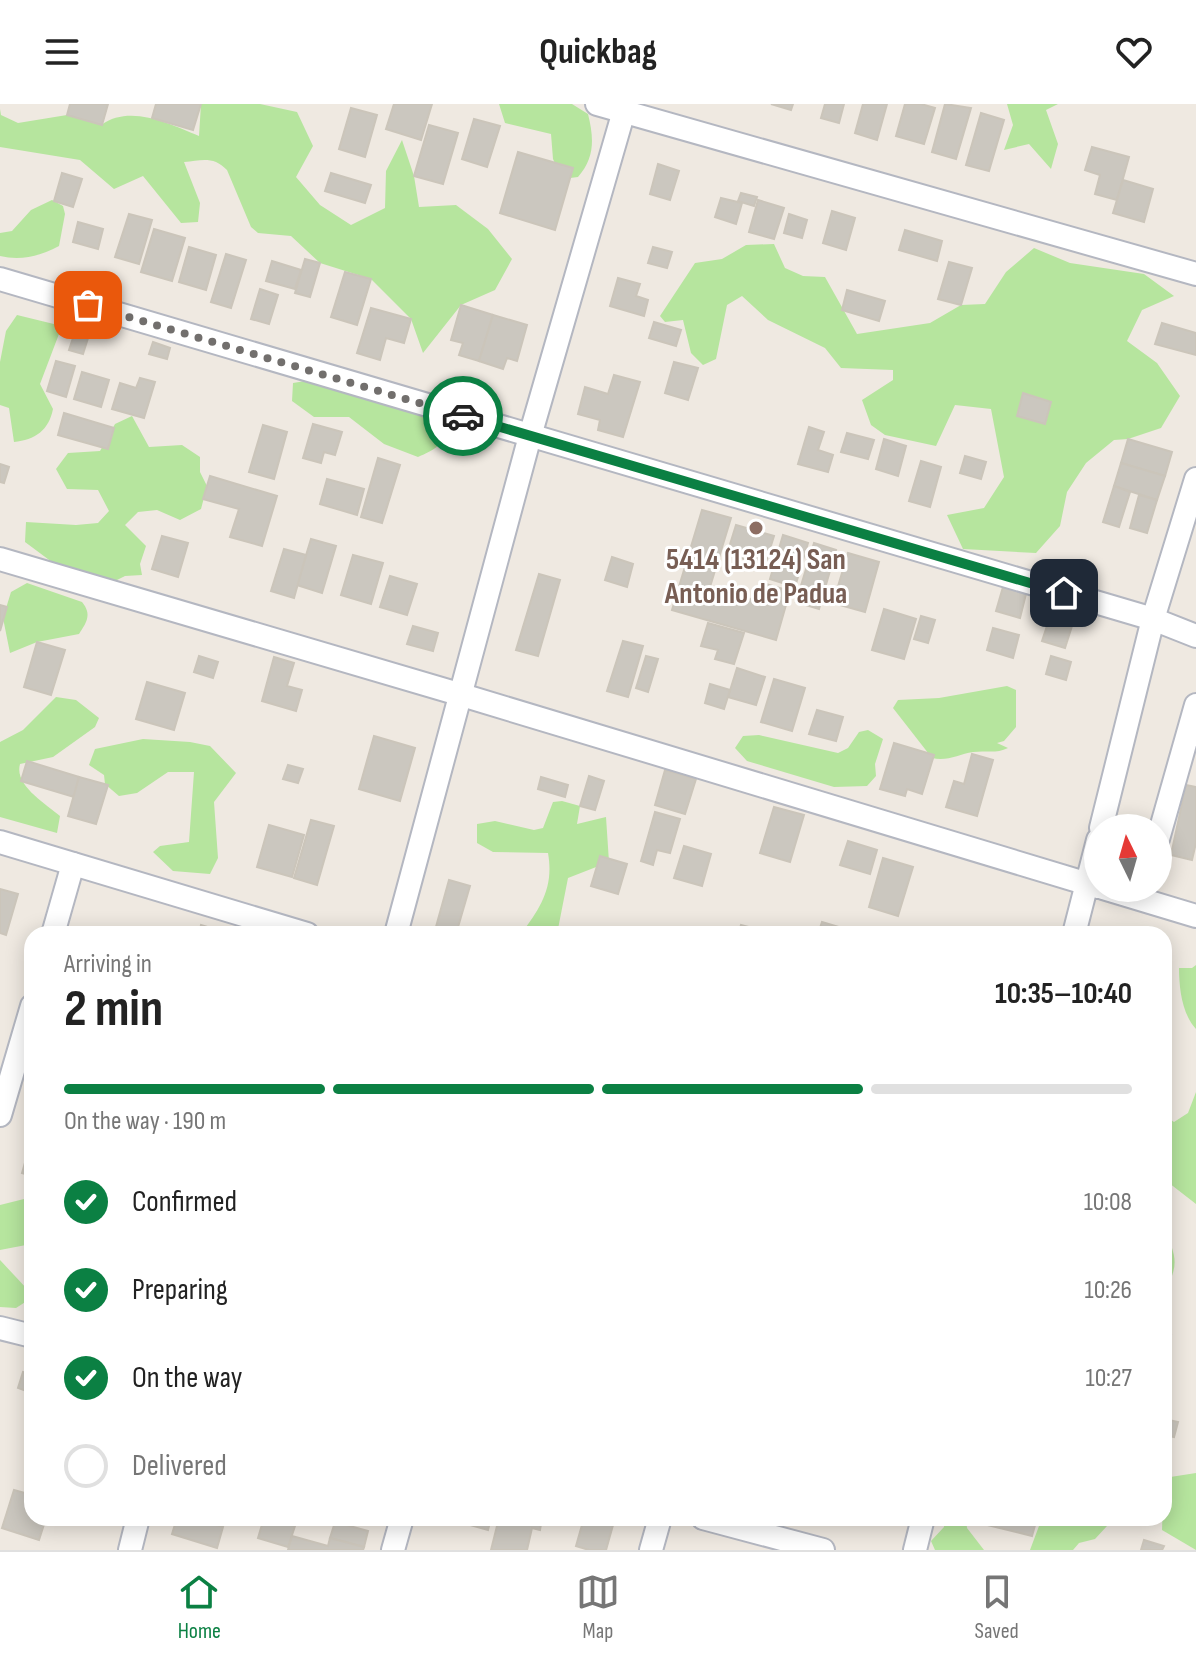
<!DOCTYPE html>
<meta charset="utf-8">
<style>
:root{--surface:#fff;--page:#f6f6f6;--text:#222;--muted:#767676;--line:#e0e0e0;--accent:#0b8043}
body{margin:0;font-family:"Sofia Sans Condensed",sans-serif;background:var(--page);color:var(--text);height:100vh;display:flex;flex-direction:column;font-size:30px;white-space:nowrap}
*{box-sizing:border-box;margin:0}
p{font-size:26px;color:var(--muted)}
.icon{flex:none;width:44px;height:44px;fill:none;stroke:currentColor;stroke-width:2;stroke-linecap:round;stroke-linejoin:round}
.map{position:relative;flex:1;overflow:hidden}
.drawer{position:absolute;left:24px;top:822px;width:1148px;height:600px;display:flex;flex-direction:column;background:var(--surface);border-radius:24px;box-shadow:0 4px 20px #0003}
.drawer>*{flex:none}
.needle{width:52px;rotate:355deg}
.controls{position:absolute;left:1084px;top:710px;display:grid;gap:16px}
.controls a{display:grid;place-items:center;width:88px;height:88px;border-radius:50%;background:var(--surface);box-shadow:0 4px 20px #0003;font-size:40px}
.pin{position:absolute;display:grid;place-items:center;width:68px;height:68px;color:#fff;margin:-34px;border-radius:16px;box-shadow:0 4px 12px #0006}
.courier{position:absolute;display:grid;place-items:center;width:80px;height:80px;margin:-40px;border:6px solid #0b8043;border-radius:50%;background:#fff;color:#222;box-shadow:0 2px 10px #0007}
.summary em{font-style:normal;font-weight:700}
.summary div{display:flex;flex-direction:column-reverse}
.summary{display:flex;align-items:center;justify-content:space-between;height:136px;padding:0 40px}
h1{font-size:52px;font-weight:700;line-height:60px}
.bar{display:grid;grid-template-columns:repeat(4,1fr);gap:12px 8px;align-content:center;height:96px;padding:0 40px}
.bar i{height:10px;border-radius:6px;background:var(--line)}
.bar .current{background:var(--accent)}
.bar p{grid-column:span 4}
ol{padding:0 40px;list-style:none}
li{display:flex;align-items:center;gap:24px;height:88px}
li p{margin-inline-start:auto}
li .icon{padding:8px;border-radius:50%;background:var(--accent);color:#fff;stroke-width:4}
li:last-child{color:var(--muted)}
li i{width:44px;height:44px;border:4px solid var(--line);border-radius:50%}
header{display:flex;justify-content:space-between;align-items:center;height:104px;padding:0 40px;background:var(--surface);font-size:36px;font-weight:700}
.tabs{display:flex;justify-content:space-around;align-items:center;height:112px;border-top:2px solid var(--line);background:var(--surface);font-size:22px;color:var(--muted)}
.tabs a{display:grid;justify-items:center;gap:4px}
.tabs .current{color:var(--accent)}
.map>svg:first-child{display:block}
</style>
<header><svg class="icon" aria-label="menu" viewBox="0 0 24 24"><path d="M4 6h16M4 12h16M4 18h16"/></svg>Quickbag<svg class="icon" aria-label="heart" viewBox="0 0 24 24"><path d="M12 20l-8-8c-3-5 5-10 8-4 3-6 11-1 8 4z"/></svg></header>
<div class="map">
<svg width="1196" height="1446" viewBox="0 0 1196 1446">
<rect width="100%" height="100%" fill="#efe9e1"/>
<g fill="#b6e59e">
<path d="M201 0H260L297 8 313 42 296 73 320 101 351 121 385 104 386 67 402 36 414 72 419 103 456 101 488 125 512 155 495 186 461 201 423 249 411 215 371 175 320 159 291 132 258 129 251 123 227 66C214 52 202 56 184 58L200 99 198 118 181 119 143 72 114 85 80 56 0 43V5L1 11 18 19 67 11 101 21C131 0 169 20 199 32Z"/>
<path d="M499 0H572L588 10C594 34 595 54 578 73L562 75 553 55 551 30 505 19Z"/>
<polygon points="1007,0 1058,0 1046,6 1058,40 1051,65 1029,40 1004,46 1013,21"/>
<path d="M52 96 63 102 65 110 59 142C40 152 21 157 0 152V129L12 127 31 106Z"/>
<polygon points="774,140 785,164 803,172 825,173 857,230 930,219 961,201 985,200 1006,168 1034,144 1070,159 1144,170 1174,192 1142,206 1127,237 1157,259 1180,292 1161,324 1128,335 1114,336 1086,359 1067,388 1060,422 1036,449 963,445 947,411 984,404 1004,373 991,305 955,301 936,342 885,331 871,321 862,296 893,276 893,266 841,264 825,244 768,216 742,192 727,201 716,255 703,261 691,249 683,216 665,218 660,212 695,159 722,155 746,141"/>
<path d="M17 211 62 222 40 280 53 305C49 326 35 336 14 338L9 304 0 301V258L6 227Z"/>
<path d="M311 276 437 316 446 325C445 341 432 347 418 353L384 340 349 313H314L292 297 293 279Z"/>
<polygon points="132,312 149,343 182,341 200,353 200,368 207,382 201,405 180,416 157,406 138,408 125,421 146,442 140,460 142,471 125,472 115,477 64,467 25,438 26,418 76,421 98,419 109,407 98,386 67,385 56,365 68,349 100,347 115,320"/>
<path d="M27 479 82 498C92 510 87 518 79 530L37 538 10 549 3 514 11 488Z"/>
<path d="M1007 582 1016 586V623L1004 637 997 639 1008 644C996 650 986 646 973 648 959 650 947 658 932 654L893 604 898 596 939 594Z"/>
<path d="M56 593 76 596 99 614 95 623 53 653 20 660C14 681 45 699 60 712L57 729 0 713V638L23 626Z"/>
<polygon points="868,626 883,635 875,660 876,672 867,682 834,683 747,657 735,644 743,632 759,631 838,649 848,644 859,628"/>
<polygon points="143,635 190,638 210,642 236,669 214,698 218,754 210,770 173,767 153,748 160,742 189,738 194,668 168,668 137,689 119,692 105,680 104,671 89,661 95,645"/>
<path d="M562 697 580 702 577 720 606 713 609 758 568 774 557 830H521C541 803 554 783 548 749L493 748 477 739V720L495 717 534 726 543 724 553 698Z"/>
<path d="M1196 861V925C1182 910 1179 884 1179 864H1192Z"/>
<polygon points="1196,988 1196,1100 1169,1079 1170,1061 1164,1058 1164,1011 1174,1018 1188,1009"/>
<polygon points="32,1093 32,1130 26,1141 0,1146 0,1101"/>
<path d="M1164 1125C1176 1150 1180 1163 1164 1187Z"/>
<polygon points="0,1156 28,1186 30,1195 16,1204 0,1203"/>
<polygon points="1196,1369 1196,1446 1162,1426 1164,1374"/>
<polygon points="945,1414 966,1414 967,1424 984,1446 935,1446 931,1437 944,1423"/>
<polygon points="1042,1414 1131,1414 1116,1422 1107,1422 1095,1435 1079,1439 1073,1446 1030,1446"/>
</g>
<g fill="#cbc7bf" stroke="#cbc5ba" stroke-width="2">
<polygon points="70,0 108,0 102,21 67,11"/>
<polygon points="156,0 201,0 193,26 152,14"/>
<polygon points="394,0 432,0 421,36 386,25"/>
<polygon points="771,0 793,0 791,6"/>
<polygon points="825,0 844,0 839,19 821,14"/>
<polygon points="863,0 887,0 877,36 855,29"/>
<polygon points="905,0 921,0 935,4 924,40 896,32"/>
<polygon points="945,0 971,4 956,55 932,48"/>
<polygon points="351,4 377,11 365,53 339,45"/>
<polygon points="981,9 1004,16 989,67 966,61"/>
<polygon points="474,15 500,22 487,63 462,55"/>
<polygon points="429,21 458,29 443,80 414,72"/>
<polygon points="1092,43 1129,53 1117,96 1095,90 1100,71 1085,66"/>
<polygon points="518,48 573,64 555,126 500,109"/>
<polygon points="658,60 679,67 670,96 650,90"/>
<polygon points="62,69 82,75 73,103 54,97"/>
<polygon points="331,69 371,81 365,99 325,87"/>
<polygon points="1123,76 1153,85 1144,118 1113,109"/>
<polygon points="741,89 757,93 754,102 738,97"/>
<polygon points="721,94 742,99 736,120 715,113"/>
<polygon points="758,96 784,104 774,135 749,128"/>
<polygon points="832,107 855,114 846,146 823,139"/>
<polygon points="129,110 152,116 139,160 115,153"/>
<polygon points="789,110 807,116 802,134 784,129"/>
<polygon points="78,118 103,125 98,145 73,138"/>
<polygon points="154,125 185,134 172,177 141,168"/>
<polygon points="905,126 942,137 937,157 899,146"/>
<polygon points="189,143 216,151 206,186 179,178"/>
<polygon points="653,143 672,148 667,164 648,159"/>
<polygon points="226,150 246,156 231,204 211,198"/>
<polygon points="305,155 320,159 310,193 295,189"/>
<polygon points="272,157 301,166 295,185 266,177"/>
<polygon points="949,158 972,164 961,201 938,195"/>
<polygon points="345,168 371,175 357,221 331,213"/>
<polygon points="618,174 640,180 636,192 648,196 644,212 610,202"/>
<polygon points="260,185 278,191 269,220 251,215"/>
<polygon points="847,186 885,197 879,217 842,206"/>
<polygon points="461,201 493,211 479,257 459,251 463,239 451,236"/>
<polygon points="371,204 411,215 404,239 386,234 380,256 357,249"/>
<polygon points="493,211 527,221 517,257 507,254 503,265 479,257"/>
<polygon points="654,218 681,226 676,242 649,234"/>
<polygon points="1162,219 1196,229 1196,251 1155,240"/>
<polygon points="74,231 88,234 83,250 69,246"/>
<polygon points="153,238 170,244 167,255 149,250"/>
<polygon points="56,257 75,262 66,293 47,287"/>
<polygon points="674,258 698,264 688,296 665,289"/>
<polygon points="82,268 109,276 101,303 74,295"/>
<polygon points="614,271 640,278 623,333 598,326 600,316 578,310 585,283 608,290"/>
<polygon points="140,274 155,278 144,314 112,305 120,279 136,284"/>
<polygon points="1023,289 1051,298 1045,320 1017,312"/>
<polygon points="64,309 114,324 108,345 58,331"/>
<polygon points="313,320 342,328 335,351 324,348 321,359 303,354"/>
<polygon points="263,321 287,328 274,375 249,368"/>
<polygon points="809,323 824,328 818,346 833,351 828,368 798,360"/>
<polygon points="847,329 874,336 868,355 841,348"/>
<polygon points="884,335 906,342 898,372 876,365"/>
<polygon points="1128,335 1172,348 1165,372 1121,359"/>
<polygon points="965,352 986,358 981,375 960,369"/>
<polygon points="378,354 400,361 382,419 361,413"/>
<polygon points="921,357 941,363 930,403 909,397"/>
<polygon points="1121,359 1165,372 1157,396 1114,382"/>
<polygon points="0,360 9,363 4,379 0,378"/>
<polygon points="210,372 277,392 262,442 230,433 239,405 203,395"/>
<polygon points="327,375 364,385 357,411 320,400"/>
<polygon points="1114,382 1130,388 1119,423 1103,418"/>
<polygon points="1139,391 1157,396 1147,429 1130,424"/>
<polygon points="702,406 731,414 710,483 761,498 766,480 790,487 776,536 672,506"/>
<polygon points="736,421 774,432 765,461 727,450"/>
<polygon points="783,431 808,439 795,483 770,475"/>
<polygon points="162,432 188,439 178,473 152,465"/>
<polygon points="311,435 336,442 322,489 297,481"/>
<polygon points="814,439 836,446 819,505 796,498"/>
<polygon points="284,445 306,451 294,494 271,487"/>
<polygon points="848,449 879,458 865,508 833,499"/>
<polygon points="353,451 383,459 371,500 341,491"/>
<polygon points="612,453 633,460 627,483 605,476"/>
<polygon points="539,470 560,476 538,552 516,546"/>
<polygon points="390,472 417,480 407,511 380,503"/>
<polygon points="1003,483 1026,490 1020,514 996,507"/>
<polygon points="0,501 7,503 0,527"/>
<polygon points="884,505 916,515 904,555 872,546"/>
<polygon points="921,512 935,516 928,539 914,535"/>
<polygon points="1049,516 1072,522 1065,544 1042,537"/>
<polygon points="708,519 744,529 734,560 715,555 718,546 701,542"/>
<polygon points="413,522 438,529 433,547 407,540"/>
<polygon points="993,524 1019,531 1013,554 987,546"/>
<polygon points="623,537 643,542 628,593 607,587"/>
<polygon points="37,538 65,546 51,591 24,583"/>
<polygon points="199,552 218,558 213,574 194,568"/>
<polygon points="646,552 658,555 648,588 636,584"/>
<polygon points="1051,552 1071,558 1066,576 1046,570"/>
<polygon points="274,553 294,559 287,582 302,586 296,607 262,597"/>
<polygon points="737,564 765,573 756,601 728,593"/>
<polygon points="774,575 805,584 792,627 761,618"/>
<polygon points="147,578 185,589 174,626 136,615"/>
<polygon points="710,580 730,586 724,605 705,599"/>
<polygon points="817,606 843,613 836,637 809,630"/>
<polygon points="374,632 415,644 400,697 359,685"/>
<polygon points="894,639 934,651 922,690 907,685 905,692 880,685"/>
<polygon points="972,650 993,656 977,712 946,703 954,677 964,680"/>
<polygon points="27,657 79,673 74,693 21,677"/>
<polygon points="288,661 303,665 298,679 283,675"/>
<polygon points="665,666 696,675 685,710 655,701"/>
<polygon points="589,672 604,677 595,706 580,702"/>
<polygon points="79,673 108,681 96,720 68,712"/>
<polygon points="541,673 568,681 565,693 538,685"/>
<polygon points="1186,681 1196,683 1196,739 1192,756 1171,751"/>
<polygon points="774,703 804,711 790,758 760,749"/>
<polygon points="655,708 680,715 670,749 657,746 653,761 641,757"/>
<polygon points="311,716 334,722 317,781 294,774"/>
<polygon points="269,721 304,731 292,773 257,763"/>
<polygon points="848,737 877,746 870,770 840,761"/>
<polygon points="684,742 711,750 702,782 674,774"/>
<polygon points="600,752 627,760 618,790 591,782"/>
<polygon points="883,754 913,763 898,812 869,803"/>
<polygon points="449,776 470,782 456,830 434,830"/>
<polygon points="0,785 18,790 6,831 0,829"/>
<polygon points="822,818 862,830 818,830"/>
<polygon points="201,821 224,828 223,830 199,830"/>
<polygon points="741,821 756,825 754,830 738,830"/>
<polygon points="658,824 679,830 657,830"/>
<polygon points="31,1038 32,1038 32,1072 22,1069"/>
<polygon points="1164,1230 1171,1231 1166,1259 1164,1258"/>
<polygon points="23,1268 32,1271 32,1289 18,1284"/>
<polygon points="1164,1315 1178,1318 1174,1333 1164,1331"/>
<polygon points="14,1386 32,1391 32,1414 46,1414 39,1436 2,1424"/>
<polygon points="177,1414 193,1414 223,1423 217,1444 172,1430"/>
<polygon points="264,1414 295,1422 288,1443 258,1434"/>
<polygon points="464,1414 491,1414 488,1426 463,1419"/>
<polygon points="499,1414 542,1414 540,1426 532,1424 527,1446 491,1446"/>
<polygon points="584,1414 615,1414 606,1446 589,1446 576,1442"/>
<polygon points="976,1414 1037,1414 1032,1432 975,1418"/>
<polygon points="335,1418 368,1427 364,1443 330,1434"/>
<polygon points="292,1432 328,1442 330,1434 364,1443 363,1446 288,1446"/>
<polygon points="1144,1436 1164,1442 1162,1446 1141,1446"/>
</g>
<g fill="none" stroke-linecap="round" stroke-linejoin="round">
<defs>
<g id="minor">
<polyline points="597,0 1196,170"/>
<polyline points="0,175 1153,515 1196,532"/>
<polyline points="0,455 462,591 1098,783"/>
<polyline points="1101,724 1153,515 1196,375"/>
<polyline points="1158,735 1196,601"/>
<polyline points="0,738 307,830"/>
<polyline points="1103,784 1196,812"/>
<polyline points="53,830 73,760"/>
<polyline points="396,830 530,332 626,0"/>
<polyline points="1074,830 1098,736"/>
<polyline points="0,1011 32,902"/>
<polyline points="0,1224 32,1232"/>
<polyline points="703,1414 823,1446"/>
<polyline points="130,1446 138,1414"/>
<polyline points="393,1446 402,1414"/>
<polyline points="651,1446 660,1414"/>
<polyline points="915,1446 923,1414"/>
</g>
</defs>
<use href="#minor" stroke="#b4b7c1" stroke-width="26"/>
<use href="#minor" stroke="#fff" stroke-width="22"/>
</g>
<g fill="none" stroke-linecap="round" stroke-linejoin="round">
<polyline stroke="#726f6d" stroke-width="8" stroke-dasharray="0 14.4" points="88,201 463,312"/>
<polyline stroke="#0b8043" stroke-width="10" points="463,312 1064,489"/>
</g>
<circle fill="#8d6e63" stroke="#fff" stroke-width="3" cx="756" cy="424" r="8"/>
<g text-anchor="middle" stroke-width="6" stroke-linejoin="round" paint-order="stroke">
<g font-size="30" font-weight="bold" fill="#785e54" stroke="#fff">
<text x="756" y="465">5414 (13124) San<tspan x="756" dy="34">Antonio de Padua</tspan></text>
</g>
</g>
</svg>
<div class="controls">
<a><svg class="needle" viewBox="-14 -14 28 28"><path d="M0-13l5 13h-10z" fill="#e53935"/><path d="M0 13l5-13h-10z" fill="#767676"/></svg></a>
</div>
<div class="pin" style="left:88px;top:201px;background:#ea580c"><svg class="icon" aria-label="bag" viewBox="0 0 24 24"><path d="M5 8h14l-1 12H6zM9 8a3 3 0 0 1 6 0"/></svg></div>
<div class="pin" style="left:1064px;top:489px;background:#1f2937"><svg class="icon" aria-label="home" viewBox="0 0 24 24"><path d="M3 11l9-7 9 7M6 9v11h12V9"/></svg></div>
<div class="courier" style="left:463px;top:312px"><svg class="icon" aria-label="car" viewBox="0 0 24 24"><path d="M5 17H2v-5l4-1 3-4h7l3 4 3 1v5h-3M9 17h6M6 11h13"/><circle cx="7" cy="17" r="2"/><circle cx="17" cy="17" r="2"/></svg></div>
<section class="drawer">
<div class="summary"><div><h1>2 min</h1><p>Arriving in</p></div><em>10:35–10:40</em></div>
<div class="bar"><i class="current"></i><i class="current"></i><i class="current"></i><i></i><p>On the way · 190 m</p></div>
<ol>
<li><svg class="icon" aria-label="check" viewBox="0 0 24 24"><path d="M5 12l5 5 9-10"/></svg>Confirmed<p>10:08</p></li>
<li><svg class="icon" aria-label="check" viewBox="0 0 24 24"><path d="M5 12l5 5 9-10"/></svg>Preparing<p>10:26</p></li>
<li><svg class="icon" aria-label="check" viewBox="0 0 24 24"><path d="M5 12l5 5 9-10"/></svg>On the way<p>10:27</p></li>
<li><i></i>Delivered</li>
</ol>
</section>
</div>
<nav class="tabs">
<a class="current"><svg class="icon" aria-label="home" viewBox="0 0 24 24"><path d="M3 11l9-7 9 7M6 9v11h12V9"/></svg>Home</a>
<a><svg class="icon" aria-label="map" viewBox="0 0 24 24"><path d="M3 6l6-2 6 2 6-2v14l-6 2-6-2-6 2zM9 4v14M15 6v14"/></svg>Map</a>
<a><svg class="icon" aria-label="saved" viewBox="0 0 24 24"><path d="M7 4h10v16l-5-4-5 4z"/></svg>Saved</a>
</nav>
